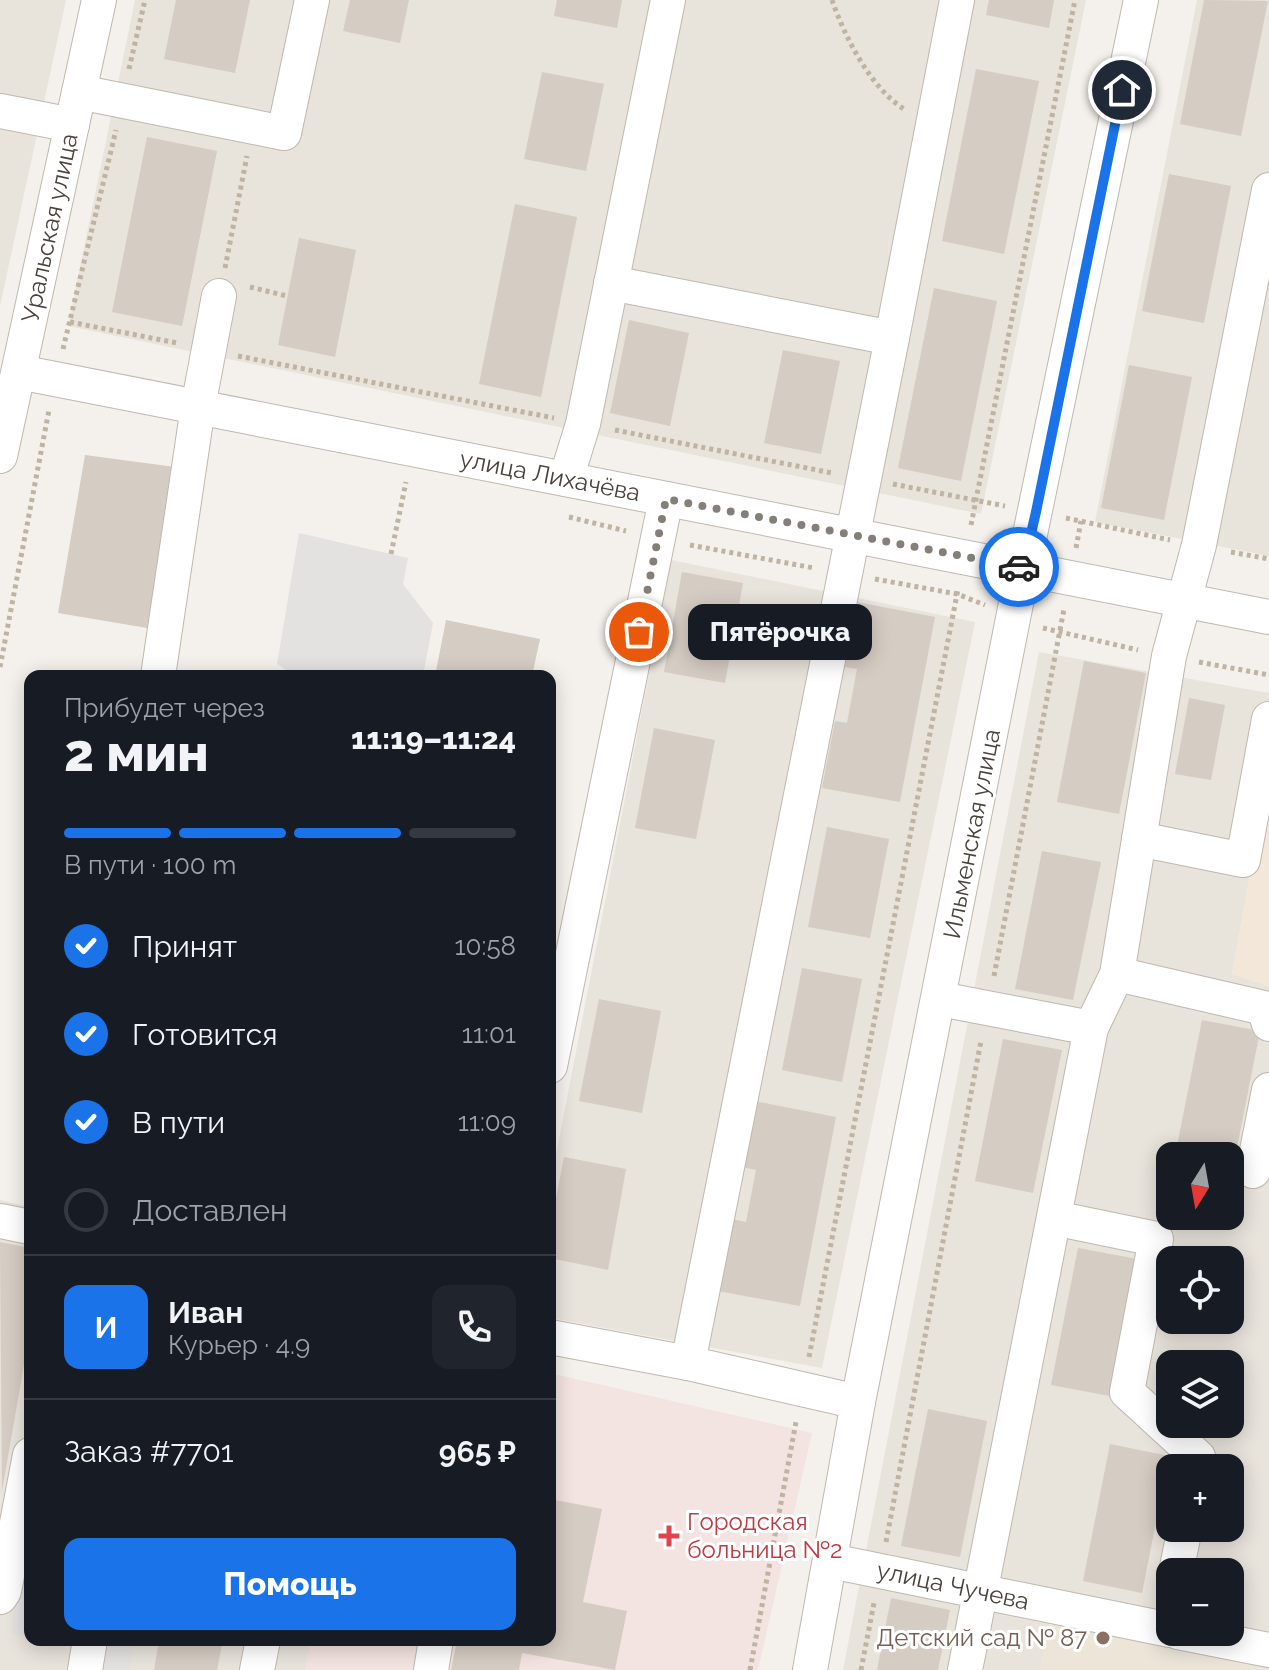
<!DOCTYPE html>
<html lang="ru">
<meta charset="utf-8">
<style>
:root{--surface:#171b24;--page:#20242c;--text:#f1f3f6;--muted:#9ea1a6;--line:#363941;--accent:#1a73e8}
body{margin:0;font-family:Raleway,sans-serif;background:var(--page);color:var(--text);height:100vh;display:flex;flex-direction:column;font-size:30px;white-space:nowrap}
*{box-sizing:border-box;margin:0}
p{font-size:26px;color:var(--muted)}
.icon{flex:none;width:44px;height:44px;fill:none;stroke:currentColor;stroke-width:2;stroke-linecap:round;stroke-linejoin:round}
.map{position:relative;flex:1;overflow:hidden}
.drawer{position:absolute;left:24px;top:670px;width:532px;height:976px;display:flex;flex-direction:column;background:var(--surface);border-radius:16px;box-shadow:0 4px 20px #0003}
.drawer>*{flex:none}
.needle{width:52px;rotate:191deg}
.fabs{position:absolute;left:1156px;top:1142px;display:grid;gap:16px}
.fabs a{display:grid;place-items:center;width:88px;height:88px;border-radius:16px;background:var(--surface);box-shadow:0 4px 20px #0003;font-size:40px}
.pin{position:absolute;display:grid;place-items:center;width:68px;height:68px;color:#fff;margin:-34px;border:4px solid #fff;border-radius:50%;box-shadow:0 2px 8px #0007}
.courier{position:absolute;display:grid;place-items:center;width:80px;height:80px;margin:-40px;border:6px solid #1a73e8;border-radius:50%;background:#fff;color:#222;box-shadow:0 2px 10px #0007}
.bubble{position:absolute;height:56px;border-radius:16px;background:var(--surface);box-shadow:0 4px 20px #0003;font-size:26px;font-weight:800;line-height:56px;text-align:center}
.headline em{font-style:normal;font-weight:800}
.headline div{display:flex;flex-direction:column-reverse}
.headline{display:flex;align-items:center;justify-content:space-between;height:136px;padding:0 40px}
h1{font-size:52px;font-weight:800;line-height:60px}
.bar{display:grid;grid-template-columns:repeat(4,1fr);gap:12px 8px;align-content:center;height:96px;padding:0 40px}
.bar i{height:10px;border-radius:6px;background:var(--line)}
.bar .on{background:var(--accent)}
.bar p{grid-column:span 4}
.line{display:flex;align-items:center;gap:20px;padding:0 40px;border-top:2px solid var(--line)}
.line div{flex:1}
.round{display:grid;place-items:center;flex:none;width:84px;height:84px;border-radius:16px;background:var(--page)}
ol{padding:0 40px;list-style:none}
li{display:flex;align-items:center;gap:24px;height:88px}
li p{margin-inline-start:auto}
li .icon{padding:8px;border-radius:50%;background:var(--accent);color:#fff;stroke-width:4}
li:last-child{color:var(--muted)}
li i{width:44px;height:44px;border:4px solid var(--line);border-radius:50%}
.button{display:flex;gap:16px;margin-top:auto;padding:16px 40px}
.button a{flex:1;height:92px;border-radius:16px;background:var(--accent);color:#fff;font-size:32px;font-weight:800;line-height:92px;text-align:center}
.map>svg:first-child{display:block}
</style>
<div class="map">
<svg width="1269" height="1670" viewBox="0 0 1269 1670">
<rect width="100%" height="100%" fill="#f4f1ec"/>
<g fill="#e8e3db" fill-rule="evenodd">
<polygon points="0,0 66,0 0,306"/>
<polygon points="135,0 1086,0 981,514 68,326"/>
<polygon points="1197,0 1269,0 1269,556 1095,522"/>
<polygon points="671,560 975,622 822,1368 550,1318 550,1186"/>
<path d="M1039 652 1269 693V769L1232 974 1269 986V1660L1051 1616 1040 1670H843ZM1170 1156H1230V1216H1170ZM1170 1260H1230V1320H1170ZM1170 1364H1230V1424H1170ZM1170 1468H1230V1528H1170ZM1170 1572H1230V1632H1170Z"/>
<polygon points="0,1200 30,1207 30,1640 312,1640 305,1670 0,1670"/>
</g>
<polygon fill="#f3e7da" points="1269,769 1269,986 1232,974"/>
<polygon fill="#ece5d8" points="1051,1616 1269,1660 1269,1670 1040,1670"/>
<polygon fill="#f3e3e1" points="550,1373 812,1433 758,1670 305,1670 312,1640 550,1640"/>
<g fill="#e4e2e0">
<polygon points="299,533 408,558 403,584 433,623 423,676 295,676 277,664"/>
<polygon points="30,1522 30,1637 10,1633"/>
<polygon points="102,1640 135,1640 130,1670 97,1670"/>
</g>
<g fill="#d5ccc3">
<polygon points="176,0 250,0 235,73 164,59"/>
<polygon points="350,0 409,0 400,43 343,31"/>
<polygon points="557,0 622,0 617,28 554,16"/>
<polygon points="989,0 1054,0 1049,28 986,15"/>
<polygon points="1204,0 1268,1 1241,136 1180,124"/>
<polygon points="976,69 1039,81 1004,254 942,241"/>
<polygon points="542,72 604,84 586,171 524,159"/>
<polygon points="147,137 217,151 182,326 112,312"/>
<polygon points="1169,174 1231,186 1204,323 1142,311"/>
<polygon points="515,204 577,217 541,397 479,384"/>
<polygon points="299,238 356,250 335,357 278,345"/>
<polygon points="934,288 997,301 961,481 898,468"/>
<polygon points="629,320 689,333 670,426 610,413"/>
<polygon points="783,350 840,361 821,454 764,443"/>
<polygon points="1129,365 1192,377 1164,520 1101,508"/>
<polygon points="85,455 175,467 147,628 58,613"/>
<polygon points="682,572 743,583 725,683 664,672"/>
<polygon points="857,602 935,617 900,802 822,788 835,721 847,723 857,669 845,667"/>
<polygon points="446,620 540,639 532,676 435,676"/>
<polygon points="1084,661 1146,673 1119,814 1057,802"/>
<polygon points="1189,698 1225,705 1211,780 1175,774"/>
<polygon points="654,728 715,740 696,839 635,828"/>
<polygon points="827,827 889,839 870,938 808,927"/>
<polygon points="1042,851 1101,862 1073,1000 1015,989"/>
<polygon points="802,968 862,979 842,1082 782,1070"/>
<polygon points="599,999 661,1011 642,1113 579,1101"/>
<polygon points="1202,1020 1260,1031 1233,1168 1230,1167 1230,1156 1175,1156"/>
<polygon points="1003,1039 1062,1050 1033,1193 975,1181"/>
<polygon points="754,1101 836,1117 800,1306 718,1291 731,1219 746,1222 756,1170 742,1167"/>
<polygon points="564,1157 626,1169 608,1270 550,1258 550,1229"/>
<polygon points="0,1242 30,1248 30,1330 2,1491"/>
<polygon points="1078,1248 1137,1259 1110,1396 1051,1385"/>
<polygon points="928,1409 987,1421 960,1557 901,1546"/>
<polygon points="1110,1444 1169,1456 1142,1593 1083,1581"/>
<polygon points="550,1499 602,1509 583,1602 627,1611 615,1670 522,1653 519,1670 451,1670 457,1640 550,1640"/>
<polygon points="891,1598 950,1610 938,1670 877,1670"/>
<polygon points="159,1640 223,1640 217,1670 154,1670"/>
</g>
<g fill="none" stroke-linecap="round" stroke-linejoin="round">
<defs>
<g id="minor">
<polyline points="79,92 284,133 312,0"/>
<polyline points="0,111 72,125"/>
<polyline points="611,283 892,338 957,0"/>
<polyline points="19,372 1269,617"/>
<polyline points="0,456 99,0"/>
<polyline points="566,479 583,424 668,0"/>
<polyline points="158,676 198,407 219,296"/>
<polyline points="1139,839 1243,860 1269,719"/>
<polyline points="1117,974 1264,1008 1269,1024"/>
<polyline points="940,999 1091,1028"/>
<polyline points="550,1066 666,499"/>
<polyline points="1253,1171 1269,1090"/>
<polyline points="1054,1218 1156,1239 1127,1392 1198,1457 1196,1468"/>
<polyline points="0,1221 30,1227"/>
<polyline points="550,1337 688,1363 858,1402"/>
<polyline points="688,1363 892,338"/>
<polyline points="831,1561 1170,1630"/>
<polyline points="1176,1572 1185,1528"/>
<polyline points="0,1597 4,1591 30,1455"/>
<polyline points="1178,1632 1269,1650"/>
<polyline points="85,1670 90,1640"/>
<polyline points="257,1670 263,1640"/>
<polyline points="431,1670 436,1640"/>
<polyline points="810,1670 858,1402 1023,568 1141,0"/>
<polyline points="965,1670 1091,1028 1117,974 1169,656 1199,545 1269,190"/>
</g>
</defs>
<use href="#minor" stroke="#bfb8af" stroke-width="36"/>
<g stroke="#bfb3a2" stroke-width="5" stroke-dasharray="4 4" stroke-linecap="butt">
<path d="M832 0C845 38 871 88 904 109"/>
<polyline points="129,69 145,0"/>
<polyline points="225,268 247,156"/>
<polyline points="250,287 287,296"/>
<polyline points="70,322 177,343"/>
<polyline points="63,349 116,130"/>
<polyline points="238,356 554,418"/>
<polyline points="615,430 832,473"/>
<polyline points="893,484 1005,506"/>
<polyline points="569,517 626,531"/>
<polyline points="1066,518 1170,540"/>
<polyline points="971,525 1075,0"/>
<polyline points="690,545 814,568"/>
<polyline points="1076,548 1081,521"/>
<polyline points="1231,552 1269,559"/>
<polyline points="391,554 406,482"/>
<polyline points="875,579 957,594 985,605"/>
<polyline points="1043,628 1138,650"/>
<polyline points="1199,662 1269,675"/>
<polyline points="0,667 49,410"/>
<polyline points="994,976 1064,609"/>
<polyline points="809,1357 958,589"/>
<polyline points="886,1542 981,1041"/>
<polyline points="750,1670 796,1422"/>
<polyline points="861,1670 874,1603"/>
</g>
<use href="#minor" stroke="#fff" stroke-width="34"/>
</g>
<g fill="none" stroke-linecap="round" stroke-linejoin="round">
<polyline stroke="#847f78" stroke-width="8" stroke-dasharray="0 14.4" points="639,632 666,499 1019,567"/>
<polyline stroke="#1a73e8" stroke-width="10" points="1019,567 1023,568 1036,512 1122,90"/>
</g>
<path fill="#e0444e" stroke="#fff" stroke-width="3" d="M665 1524h8v8h8v8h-8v8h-8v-8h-8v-8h8z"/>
<circle fill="#8d6e63" stroke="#fff" stroke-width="3" cx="1103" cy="1638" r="8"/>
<g text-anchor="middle" stroke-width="6" stroke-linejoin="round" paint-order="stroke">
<g font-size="24" fill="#48423a" stroke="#fff">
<text transform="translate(50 228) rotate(-78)" y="8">Уральская улица</text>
<text transform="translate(550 476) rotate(11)" y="8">улица Лихачёва</text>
<text transform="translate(972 834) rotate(-79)" y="8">Ильменская улица</text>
<text transform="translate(953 1586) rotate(12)" y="8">улица Чучева</text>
</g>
<g font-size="24" fill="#be3a42" stroke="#fff" text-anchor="start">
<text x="687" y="1530">Городская<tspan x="687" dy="28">больница №2</tspan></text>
</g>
<g font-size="24" fill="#785e54" stroke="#fff" text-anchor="end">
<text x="1087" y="1646">Детский сад № 87</text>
</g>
</g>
</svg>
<div class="fabs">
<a><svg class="needle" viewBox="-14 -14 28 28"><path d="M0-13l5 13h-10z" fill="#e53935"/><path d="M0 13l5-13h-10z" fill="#9ea1a6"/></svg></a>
<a><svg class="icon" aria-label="locate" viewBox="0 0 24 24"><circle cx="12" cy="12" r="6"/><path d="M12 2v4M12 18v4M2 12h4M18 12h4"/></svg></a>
<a><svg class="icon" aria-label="layers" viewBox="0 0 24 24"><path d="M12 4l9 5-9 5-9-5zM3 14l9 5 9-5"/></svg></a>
<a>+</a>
<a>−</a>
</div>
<div class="pin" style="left:639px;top:632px;background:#ea580c"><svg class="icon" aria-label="bag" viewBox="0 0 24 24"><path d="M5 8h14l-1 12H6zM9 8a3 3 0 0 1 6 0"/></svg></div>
<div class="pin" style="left:1122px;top:90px;background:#1f2937"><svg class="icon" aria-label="home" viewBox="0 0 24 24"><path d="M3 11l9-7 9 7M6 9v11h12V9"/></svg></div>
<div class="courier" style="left:1019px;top:567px"><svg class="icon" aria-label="car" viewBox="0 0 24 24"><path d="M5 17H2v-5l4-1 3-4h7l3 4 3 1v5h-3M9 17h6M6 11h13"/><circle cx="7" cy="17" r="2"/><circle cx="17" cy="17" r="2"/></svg></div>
<div class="bubble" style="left:688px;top:604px;width:184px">Пятёрочка</div>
<section class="drawer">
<div class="headline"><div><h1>2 мин</h1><p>Прибудет через</p></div><em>11:19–11:24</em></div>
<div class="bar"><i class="on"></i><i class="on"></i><i class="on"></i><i></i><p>В пути · 100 m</p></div>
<ol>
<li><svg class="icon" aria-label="check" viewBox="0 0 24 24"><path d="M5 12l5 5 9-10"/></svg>Принят<p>10:58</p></li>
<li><svg class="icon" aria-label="check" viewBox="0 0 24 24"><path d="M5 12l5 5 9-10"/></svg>Готовится<p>11:01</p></li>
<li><svg class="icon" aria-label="check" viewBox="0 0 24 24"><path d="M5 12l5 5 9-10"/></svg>В пути<p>11:09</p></li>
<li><i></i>Доставлен</li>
</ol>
<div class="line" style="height:144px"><b class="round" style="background:var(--accent);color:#fff">И</b><div><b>Иван</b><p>Курьер · 4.9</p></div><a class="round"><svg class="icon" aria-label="phone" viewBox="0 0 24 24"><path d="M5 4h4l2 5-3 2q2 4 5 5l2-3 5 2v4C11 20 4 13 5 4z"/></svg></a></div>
<div class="line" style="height:104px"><div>Заказ #7701</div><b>965 ₽</b></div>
<div class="button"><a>Помощь</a></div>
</section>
</div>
